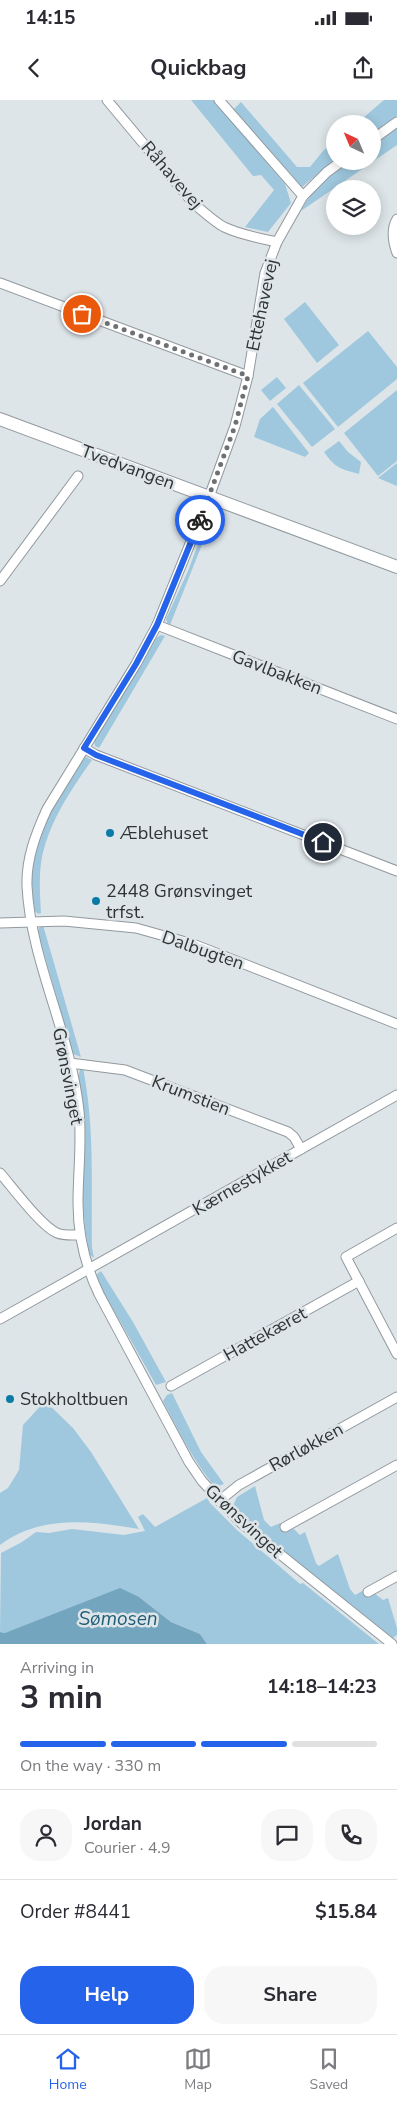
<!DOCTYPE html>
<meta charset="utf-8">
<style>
:root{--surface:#fff;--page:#f7f7f7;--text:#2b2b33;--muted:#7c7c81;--line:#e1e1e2;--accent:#2563eb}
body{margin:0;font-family:"Nunito Sans",sans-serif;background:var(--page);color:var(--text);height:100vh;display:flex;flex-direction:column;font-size:19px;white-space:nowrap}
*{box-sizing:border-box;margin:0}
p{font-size:16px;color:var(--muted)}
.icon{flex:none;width:28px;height:28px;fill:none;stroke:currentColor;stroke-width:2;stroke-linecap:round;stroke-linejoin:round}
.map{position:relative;height:1544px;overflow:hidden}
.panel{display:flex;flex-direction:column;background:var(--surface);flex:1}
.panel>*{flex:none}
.needle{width:32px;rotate:316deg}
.controls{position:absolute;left:326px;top:15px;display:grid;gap:10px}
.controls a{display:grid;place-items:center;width:55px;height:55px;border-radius:50%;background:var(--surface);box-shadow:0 2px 12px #0003;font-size:25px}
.pin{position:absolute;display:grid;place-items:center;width:42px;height:42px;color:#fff;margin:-21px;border:2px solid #fff;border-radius:50%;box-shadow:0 1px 5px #0007}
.courier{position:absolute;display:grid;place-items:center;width:50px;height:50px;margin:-25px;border:4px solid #2563eb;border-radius:50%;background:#fff;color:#222;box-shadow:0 1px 6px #0007}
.headline em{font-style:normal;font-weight:700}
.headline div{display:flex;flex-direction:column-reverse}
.headline{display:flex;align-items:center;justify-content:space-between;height:85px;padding:0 20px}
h1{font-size:32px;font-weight:700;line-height:38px}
.bar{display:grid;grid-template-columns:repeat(4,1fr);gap:8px 5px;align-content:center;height:60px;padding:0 20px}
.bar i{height:6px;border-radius:4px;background:var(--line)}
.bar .active{background:var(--accent)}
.bar p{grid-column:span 4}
.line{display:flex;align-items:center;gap:12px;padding:0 20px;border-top:1px solid var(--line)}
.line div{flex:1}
.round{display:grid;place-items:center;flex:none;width:52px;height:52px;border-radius:20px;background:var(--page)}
.cta{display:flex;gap:10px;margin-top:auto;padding:10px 20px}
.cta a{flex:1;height:58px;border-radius:20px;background:var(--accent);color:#fff;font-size:20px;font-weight:700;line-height:58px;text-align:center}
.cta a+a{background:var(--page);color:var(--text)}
.status{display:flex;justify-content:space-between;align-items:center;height:35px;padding:0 25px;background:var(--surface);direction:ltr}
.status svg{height:14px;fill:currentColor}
header{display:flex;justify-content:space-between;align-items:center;height:65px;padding:0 20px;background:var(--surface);font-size:22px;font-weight:700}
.tab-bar{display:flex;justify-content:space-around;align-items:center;height:70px;border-top:1px solid var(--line);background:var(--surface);font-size:14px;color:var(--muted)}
.tab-bar a{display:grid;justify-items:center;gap:2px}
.tab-bar .active{color:var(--accent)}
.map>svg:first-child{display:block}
</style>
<div class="status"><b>14:15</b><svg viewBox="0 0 49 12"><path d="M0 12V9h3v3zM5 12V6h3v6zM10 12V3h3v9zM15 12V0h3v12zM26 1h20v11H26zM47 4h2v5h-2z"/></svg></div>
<header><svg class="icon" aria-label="back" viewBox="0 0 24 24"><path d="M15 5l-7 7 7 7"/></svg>Quickbag<svg class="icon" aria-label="share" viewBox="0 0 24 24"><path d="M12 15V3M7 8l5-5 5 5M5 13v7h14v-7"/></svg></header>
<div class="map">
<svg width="397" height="1544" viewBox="0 0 397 1544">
<rect width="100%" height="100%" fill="#dde5e9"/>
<g fill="#9fc8de">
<polygon points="191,0 214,0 285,84 291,103 268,132 245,127 274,90 261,75 253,76"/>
<polygon points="384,0 397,0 397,16 373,33 372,24 356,24"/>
<polygon points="241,2 297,67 310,67 323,51 335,41 335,59 301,88 233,10"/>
<path d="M397 26V45L301 111C308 97 332 65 349 61 356 60 365 61 372 61L373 43Z"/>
<polygon points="305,202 339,245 317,263 284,219"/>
<polygon points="368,231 397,267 397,279 338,327 303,283"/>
<polygon points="277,277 286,288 270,301 261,290"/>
<polygon points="299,285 335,329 312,347 277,304"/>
<polygon points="397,290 397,361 378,376 344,333"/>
<polygon points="273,307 309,353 305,357 254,337 260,319"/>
<path d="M339 341 348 352 361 362 359 374C341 369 335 368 324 352Z"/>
<polygon points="397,363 397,386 378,378"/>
<polygon points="207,420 211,422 170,525 168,525 166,519 188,471"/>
<polygon points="161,535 165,536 99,648 95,646 94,640 156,538"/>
<path d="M84 656 92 660C70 691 47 725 41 763 39 779 40 797 41 813L38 814 34 810C32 795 31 779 33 764 37 724 64 689 84 656Z"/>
<polygon points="43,825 81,957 73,954 37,830"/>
<path d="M83 968C95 1028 91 1087 92 1148L94 1158 90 1155C76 1097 88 1035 78 976L80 970Z"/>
<polygon points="101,1171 133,1222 166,1282 156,1285 98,1182 97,1174"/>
<path d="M172 1293 201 1352 224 1384 215 1387C193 1361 179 1331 163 1301L167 1295Z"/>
<path d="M45 1301 73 1328 91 1352 139 1429C91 1421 42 1414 0 1445V1393L8 1388 19 1370 23 1325Z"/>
<polygon points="255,1386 264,1420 271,1427 280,1423 287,1430 294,1429 300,1435 305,1432 316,1463 319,1466 338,1454 350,1489 355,1495 364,1490 374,1493 383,1500 388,1498 397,1528 397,1535 393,1538 266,1437 232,1408 237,1397"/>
<polygon points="207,1398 210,1403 237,1430 300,1484 303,1483 379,1544 207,1544 200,1534 171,1522 139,1497 5,1533 0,1532 1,1453 22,1442 36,1432 49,1433 72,1429 124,1435 145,1431 138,1417 143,1414 155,1427"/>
</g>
<polygon fill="#74a5bf" points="120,1488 139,1497 171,1522 200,1534 207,1544 0,1544 0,1532 5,1533"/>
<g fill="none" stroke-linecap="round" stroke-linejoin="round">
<defs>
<g id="street">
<path d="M107 0 193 103C203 111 213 121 224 127 241 135 259 138 277 142"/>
<polyline points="219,0 303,96"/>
<polyline points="372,40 397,22"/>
<path d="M342 61 327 72 303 96 277 142 265 173 248 276 235 326 209 397 157 525 136 564 47 709C36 733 26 759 27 786 31 863 71 934 79 1011 82 1042 78 1072 78 1103 78 1135 85 1165 99 1194L189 1362 202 1381 240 1422 392 1544"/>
<path d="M397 119C391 129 393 142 397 153"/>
<polyline points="0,183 248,276"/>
<polyline points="0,481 78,376"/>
<polyline points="157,525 397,619"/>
<polyline points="84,648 96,655 397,771"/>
<polyline points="0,823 64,821 136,828 193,844 397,924"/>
<polyline points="70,963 125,970 288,1032 294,1037 301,1049"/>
<path d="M0 1073C13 1088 41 1126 57 1133 64 1136 72 1135 80 1135"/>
<polyline points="397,1128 346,1157 397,1254"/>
<polyline points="0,1219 397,995"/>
<polyline points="171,1286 359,1181"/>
<polyline points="219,1401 239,1385 397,1297"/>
<polyline points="285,1427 397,1365"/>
<polyline points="368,1492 397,1476"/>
</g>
<polyline id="secondary" points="0,319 397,467"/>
</defs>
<use href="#street" stroke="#92999e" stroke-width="11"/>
<use href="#secondary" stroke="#92999e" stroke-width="14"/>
<use href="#street" stroke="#fff" stroke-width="9"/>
<use href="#secondary" stroke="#fff" stroke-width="12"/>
</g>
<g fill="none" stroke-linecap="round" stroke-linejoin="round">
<polyline stroke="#6d7173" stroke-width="5" stroke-dasharray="0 9" points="82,214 248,276 235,326 200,420"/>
<polyline stroke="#2563eb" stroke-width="6" points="200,420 157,525 136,564 84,648 96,655 323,742"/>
</g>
<g fill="#0b7aa4" stroke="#dde5e9" stroke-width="2">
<circle cx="110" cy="733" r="5"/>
<circle cx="96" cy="801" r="5"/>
<circle cx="10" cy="1299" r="5"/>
</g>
<g text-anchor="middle" stroke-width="5" stroke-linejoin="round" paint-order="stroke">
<g font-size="18" fill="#303334" stroke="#dde5e9">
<text transform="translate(172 75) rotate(49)" y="6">Råhavevej</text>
<text transform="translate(262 205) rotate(-78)" y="6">Ettehavevej</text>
<text transform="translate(128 367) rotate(20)" y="6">Tvedvangen</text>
<text transform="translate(277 572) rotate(21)" y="6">Gavlbakken</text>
<text transform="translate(203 850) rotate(19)" y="6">Dalbugten</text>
<text transform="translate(68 976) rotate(79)" y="6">Grønsvinget</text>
<text transform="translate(191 995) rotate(21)" y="6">Krumstien</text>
<text transform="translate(242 1083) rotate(-30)" y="6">Kærnestykket</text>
<text transform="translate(265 1234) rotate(-29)" y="6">Hattekæret</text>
<text transform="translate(306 1347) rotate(-29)" y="6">Rørløkken</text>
<text transform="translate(244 1421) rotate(43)" y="6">Grønsvinget</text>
</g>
<g font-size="18" fill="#303334" stroke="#dde5e9" text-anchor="start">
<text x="120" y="739">Æblehuset</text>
<text x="106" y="797">2448 Grønsvinget<tspan x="106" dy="21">trfst.</tspan></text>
<text x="20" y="1305">Stokholtbuen</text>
</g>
<g font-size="19" font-style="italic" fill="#1d5b76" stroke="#dde5e9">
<text x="118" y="1525">Sømosen</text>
</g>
</g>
</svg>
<div class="controls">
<a><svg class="needle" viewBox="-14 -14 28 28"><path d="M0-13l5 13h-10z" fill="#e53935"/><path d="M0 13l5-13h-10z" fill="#7c7c81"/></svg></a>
<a><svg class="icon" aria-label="layers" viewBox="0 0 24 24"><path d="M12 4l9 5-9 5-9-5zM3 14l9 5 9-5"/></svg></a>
</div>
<div class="pin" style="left:82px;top:214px;background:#ea580c"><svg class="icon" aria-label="bag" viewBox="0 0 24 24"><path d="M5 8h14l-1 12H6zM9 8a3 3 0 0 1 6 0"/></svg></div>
<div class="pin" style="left:323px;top:742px;background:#1f2937"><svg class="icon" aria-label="home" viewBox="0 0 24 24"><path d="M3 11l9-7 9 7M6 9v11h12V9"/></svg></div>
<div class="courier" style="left:200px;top:420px"><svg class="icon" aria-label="bike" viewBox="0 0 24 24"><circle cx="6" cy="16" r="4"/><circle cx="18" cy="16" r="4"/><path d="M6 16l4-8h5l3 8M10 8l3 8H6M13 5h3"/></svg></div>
</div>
<section class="panel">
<div class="headline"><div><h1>3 min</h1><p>Arriving in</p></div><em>14:18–14:23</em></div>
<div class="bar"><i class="active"></i><i class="active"></i><i class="active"></i><i></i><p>On the way · 330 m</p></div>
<div class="line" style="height:90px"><a class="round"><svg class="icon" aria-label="person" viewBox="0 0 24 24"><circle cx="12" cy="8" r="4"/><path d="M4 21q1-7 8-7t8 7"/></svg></a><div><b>Jordan</b><p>Courier · 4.9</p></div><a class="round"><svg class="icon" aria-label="chat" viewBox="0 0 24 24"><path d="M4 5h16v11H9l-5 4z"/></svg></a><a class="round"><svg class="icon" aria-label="phone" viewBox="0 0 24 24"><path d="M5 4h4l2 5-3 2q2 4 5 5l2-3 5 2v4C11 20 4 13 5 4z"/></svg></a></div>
<div class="line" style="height:65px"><div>Order #8441</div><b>$15.84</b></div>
<div class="cta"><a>Help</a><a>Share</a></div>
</section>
<nav class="tab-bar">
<a class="active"><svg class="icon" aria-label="home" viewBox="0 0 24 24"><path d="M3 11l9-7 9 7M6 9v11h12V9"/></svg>Home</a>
<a><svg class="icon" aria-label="map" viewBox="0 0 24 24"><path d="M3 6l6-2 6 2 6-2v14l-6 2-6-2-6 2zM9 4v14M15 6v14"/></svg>Map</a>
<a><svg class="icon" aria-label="saved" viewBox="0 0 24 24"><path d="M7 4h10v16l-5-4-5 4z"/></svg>Saved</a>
</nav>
